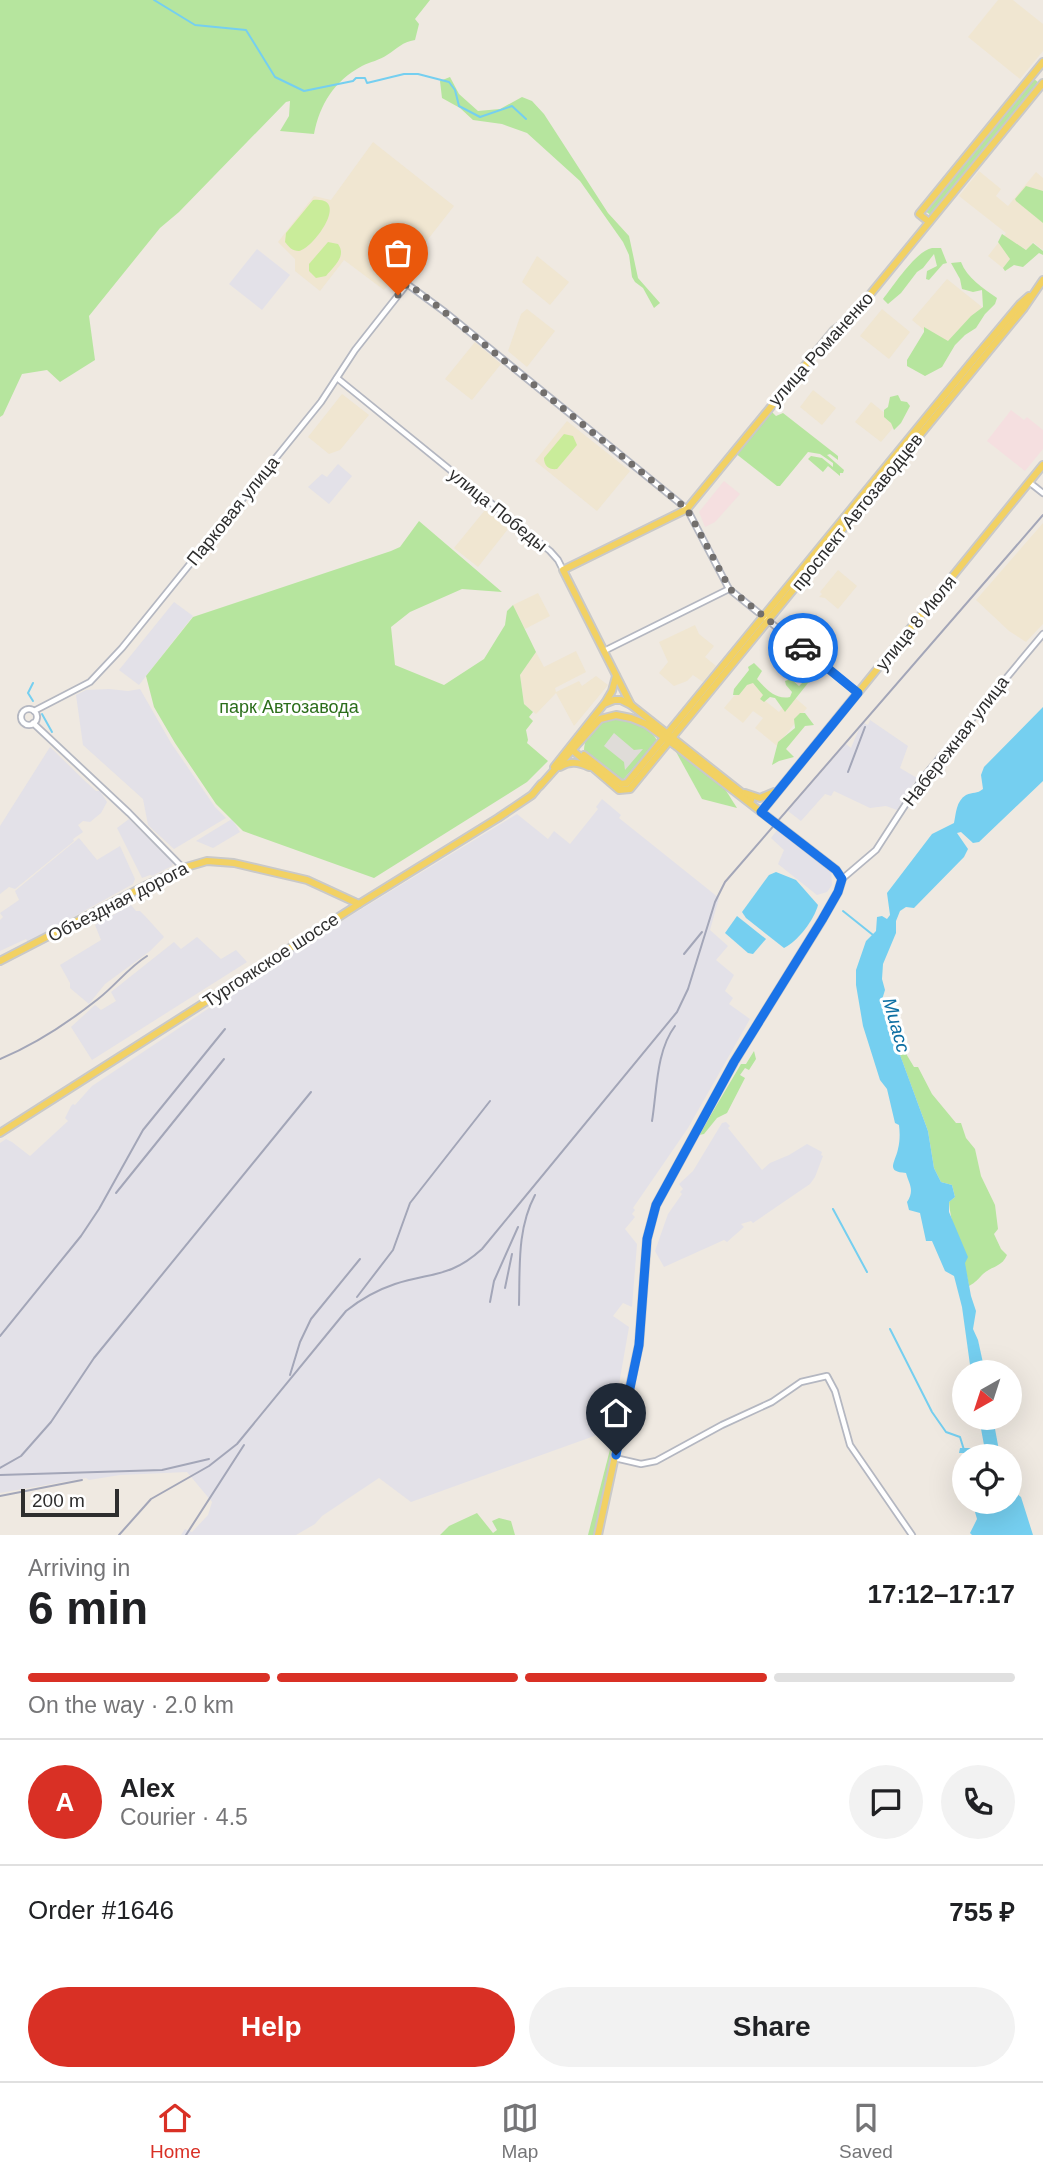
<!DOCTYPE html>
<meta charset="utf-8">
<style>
:root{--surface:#fff;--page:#f2f2f2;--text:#202124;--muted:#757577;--line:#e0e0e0;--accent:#d93025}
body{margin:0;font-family:Arial,sans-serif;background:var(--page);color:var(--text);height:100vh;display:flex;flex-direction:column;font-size:26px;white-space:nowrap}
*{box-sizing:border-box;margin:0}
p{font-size:23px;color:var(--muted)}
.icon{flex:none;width:38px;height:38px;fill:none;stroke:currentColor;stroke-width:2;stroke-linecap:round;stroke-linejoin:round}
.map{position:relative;height:1535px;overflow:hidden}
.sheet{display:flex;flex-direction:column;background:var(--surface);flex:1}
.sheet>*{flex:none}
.needle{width:46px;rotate:219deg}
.tools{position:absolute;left:952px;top:1360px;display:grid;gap:14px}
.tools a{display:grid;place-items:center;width:70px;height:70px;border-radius:50%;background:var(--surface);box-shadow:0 7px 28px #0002;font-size:35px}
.scale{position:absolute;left:21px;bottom:18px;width:98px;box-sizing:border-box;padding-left:7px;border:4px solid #2e2e2e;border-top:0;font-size:19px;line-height:24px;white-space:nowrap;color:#2e2e2e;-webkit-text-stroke:5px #fff;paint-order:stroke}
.pin{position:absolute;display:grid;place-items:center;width:60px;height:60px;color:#fff;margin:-72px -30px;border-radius:50% 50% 50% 0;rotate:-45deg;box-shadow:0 0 7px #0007}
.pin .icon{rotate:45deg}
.courier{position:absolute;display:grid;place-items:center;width:70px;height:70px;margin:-35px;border:5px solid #1a73e8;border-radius:50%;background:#fff;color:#222;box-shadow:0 2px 9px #0007}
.head em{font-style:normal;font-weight:800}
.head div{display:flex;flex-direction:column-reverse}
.head{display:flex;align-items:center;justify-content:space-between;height:119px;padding:0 28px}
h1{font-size:46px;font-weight:800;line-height:52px}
.bar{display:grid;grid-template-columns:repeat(4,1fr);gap:10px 7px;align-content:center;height:84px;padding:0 28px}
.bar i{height:9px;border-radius:5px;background:var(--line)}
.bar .selected{background:var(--accent)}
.bar p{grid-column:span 4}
.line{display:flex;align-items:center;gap:18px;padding:0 28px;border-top:2px solid var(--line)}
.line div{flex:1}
.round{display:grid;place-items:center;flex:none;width:74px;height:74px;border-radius:37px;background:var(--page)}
.cta{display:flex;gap:14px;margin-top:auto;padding:14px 28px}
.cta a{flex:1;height:80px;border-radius:42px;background:var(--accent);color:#fff;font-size:28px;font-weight:800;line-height:80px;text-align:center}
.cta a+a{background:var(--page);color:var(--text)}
.menu{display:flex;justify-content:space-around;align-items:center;height:98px;border-top:2px solid var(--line);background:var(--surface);font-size:19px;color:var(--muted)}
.menu a{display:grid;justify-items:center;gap:4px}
.menu .selected{color:var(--accent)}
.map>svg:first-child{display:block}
</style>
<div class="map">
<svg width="1043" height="1535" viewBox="0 0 1043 1535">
<rect width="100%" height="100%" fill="#efe9e1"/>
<g fill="#e3e1e8">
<polygon points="257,249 290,275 262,310 229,284"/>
<polygon points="338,464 352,476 329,504 308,487 322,474 327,477"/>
<polygon points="174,602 193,616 139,685 119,670"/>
<polygon points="109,689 128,691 140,689 171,743 215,807 226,818 174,849 148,825 143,799 83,745 76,695 86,690"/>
<polygon points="870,720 908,746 900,768 917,778 897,810 886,806 870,808 834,791 831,796 825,794 801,821 788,811 846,744 851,748 859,729 864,723 868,725"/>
<polygon points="50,747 86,782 96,791 100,791 107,802 101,813 90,822 83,821 78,825 83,832 73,839 74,841 15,889 9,887 0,894 0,826"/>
<polygon points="602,799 621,815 619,818 719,898 710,930 728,946 716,960 734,975 725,991 733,998 729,1004 750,1019 688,1128 633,1208 635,1210 632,1214 635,1217 625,1229 637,1244 632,1307 623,1303 613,1316 629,1327 611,1430 411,1502 379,1478 322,1516 315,1524 296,1535 181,1535 185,1529 192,1532 208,1515 212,1502 187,1472 120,1475 89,1480 86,1478 0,1493 0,1143 6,1139 12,1142 30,1156 68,1121 65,1118 71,1106 73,1104 75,1105 92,1086 314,938 517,814 548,839 554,831 570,844 598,809 596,807"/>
<polygon points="129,819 173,863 172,866 152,876 150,875 142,878 117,828"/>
<polygon points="232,819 240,832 213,848 196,841"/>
<polygon points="778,829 831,871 832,885 827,892 817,895 778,864 784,850 771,838"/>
<polygon points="79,838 97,860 120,846 135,879 133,884 28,942 26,939 0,951 0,920 3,917 0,913 19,900 15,891"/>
<polygon points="131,905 136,911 140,911 145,916 164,937 150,951 105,984 89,1004 70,988 70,983 60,965 101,940 95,925"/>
<polygon points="197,937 221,959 236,950 247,962 92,1060 71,1027 95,1005 101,1010 116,1001 111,992 174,942 181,949"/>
<polygon points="726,1122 730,1126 728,1128 762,1170 770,1163 789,1155 807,1144 822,1152 821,1155 823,1156 815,1177 810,1184 753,1223 751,1221 741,1224 744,1227 727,1242 724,1240 664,1267 655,1251 668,1214 682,1194 680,1192 683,1189 679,1184 693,1171 722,1123"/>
</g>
<g fill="#f0e6d1">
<polygon points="998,0 1013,0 1043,24 1043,51 1020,79 968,37"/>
<polygon points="373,142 454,206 418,252 397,242 388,234 379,236 408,260 384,290 344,260 320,291 295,271 295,259 278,242 314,196 331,200"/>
<polygon points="979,171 1001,189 996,196 1008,206 1036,172 1043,178 1043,250 1033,242 1027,250 1022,247 1004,269 988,256 1006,233 959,196"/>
<polygon points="537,256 569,282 550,305 522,282"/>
<polygon points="947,279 982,307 939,359 930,335 912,320"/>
<polygon points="527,309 555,331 527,367 508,351 521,314"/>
<polygon points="882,309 910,332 889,359 860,336"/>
<polygon points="475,342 501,364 472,400 445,379"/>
<polygon points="813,390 836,408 822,425 800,407"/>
<polygon points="342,394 369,415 340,450 329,454 308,437"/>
<polygon points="871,402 897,423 881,442 855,422"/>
<polygon points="567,421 630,471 597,511 535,461"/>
<polygon points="485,510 508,529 478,567 454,548"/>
<polygon points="1043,523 1043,624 1026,642 1009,631 976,600"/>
<polygon points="838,570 857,586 838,609 825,598 819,597 822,594 820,592"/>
<polygon points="538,593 550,616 525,629 513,605"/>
<polygon points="695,625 699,634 714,646 705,657 716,666 703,682 693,675 687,681 674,686 659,673 668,662 659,642"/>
<polygon points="576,651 586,672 555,688 556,692 579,681 582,686 596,676 608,685 574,726 556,693 536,714 524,704 520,675 536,652 544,667"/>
<polygon points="749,678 768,693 763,699 779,712 793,696 807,708 777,746 755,728 763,718 753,711 743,723 724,708"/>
</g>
<g fill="#f5dfe0">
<polygon points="1011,410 1024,420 1027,417 1043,430 1043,449 1025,471 987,441"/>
<polygon points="724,481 740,494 715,522 705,527 699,512"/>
</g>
<g fill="#b6e59e">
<path d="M0 0H430L415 19 419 24 415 40C402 42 398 48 387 55 380 60 370 62 362 66 334 81 320 104 314 134L280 131 289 116 290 101 286 102 179 212 160 228 89 316 95 360 60 382 47 370 22 374 3 415 0 417Z"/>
<polygon points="450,77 459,94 478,111 500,109 522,97 532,101 544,114 608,213 629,236 638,278 660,303 654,308 643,288 635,282 632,277 629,255 623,242 580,181 527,133 502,124 473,120 460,108 442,98 440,81"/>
<polygon points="1033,78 1039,83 932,216 925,211"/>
<polygon points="1026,186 1043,191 1043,223 1016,201 1015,199"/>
<polygon points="1002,234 1026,250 1033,243 1043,251 1043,255 1039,253 1023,267 1014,265 1005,271 1003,268 1010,259 998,242"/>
<path d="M932 248H941L947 263 943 264 929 280 926 279 927 271 937 266 934 254 923 268 917 272 901 293 888 304 883 299C894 285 916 251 932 248Z"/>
<path d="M961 262C967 278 983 288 997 298L995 304 985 314 976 328 965 335 955 345 942 367 925 376 907 366V360L924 332V327L948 341 971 316 983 307 982 290 973 292 962 289 960 279 951 263Z"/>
<polygon points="898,395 901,401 907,402 910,406 901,423 894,430 891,423 884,417 884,410 888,407 890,397"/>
<polygon points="770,410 776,416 783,413 838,456 838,460 830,454 827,455 844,470 843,473 840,473 840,476 828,466 823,472 808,459 811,456 822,458 833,467 833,463 820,454 808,452 780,486 777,486 735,453"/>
<polygon points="419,521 502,592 462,589 410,612 391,627 395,665 444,685 484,659 505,625 507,611 513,605 536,652 520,675 524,704 533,712 529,717 533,721 526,730 528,740 527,743 548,761 527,782 374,878 243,831 216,804 175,743 154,707 146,676 193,617 391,551 400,547"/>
<path d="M794 650 819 669 817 679 808 683 785 712 775 698 770 697 764 702 760 699 763 695 753 683 747 685 739 695H733L734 689 749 670 748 667 754 663 762 671 757 679C766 689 776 700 790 697L792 692 786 685 785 681 791 679 799 686 809 676 811 669 794 653Z"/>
<polygon points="800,713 805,713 814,725 805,726 786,749 794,757 779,761 772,765 778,742 795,728 794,719"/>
<path d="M612 719C627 719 651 726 657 741L622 781 584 750C584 735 598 722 612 719Z"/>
<polygon points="675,750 725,789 737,808 702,799"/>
<path d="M886 1017 903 1039 899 1042 914 1067H918L932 1094 956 1123H961L966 1138 975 1149 981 1176 995 1205 998 1229 994 1234 1001 1249 1007 1255C1002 1267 992 1266 983 1274 978 1279 976 1282 969 1286 964 1257 951 1229 949 1202L955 1197 952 1185 941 1182 934 1168 928 1131Z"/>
<polygon points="754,1051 756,1059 749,1070 745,1068 740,1075 745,1078 727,1113 717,1118 704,1134 699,1135 741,1064 746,1064"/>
<polygon points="614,1434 617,1434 594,1535 588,1535"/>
<polygon points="477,1513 493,1533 497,1530 492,1521 499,1518 511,1521 515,1535 440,1535 449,1526"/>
</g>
<g fill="#c9ec9a">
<path d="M313 200C352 196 313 249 299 251 292 251 289 247 285 242L286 233Z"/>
<path d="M328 242 338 244C347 256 334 266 326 276L316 278 309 271V264Z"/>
<path d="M564 434 573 436 577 445 557 469C549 470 544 466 544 458Z"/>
</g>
<polygon fill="#dfdcd8" points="614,733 634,750 643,749 625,770 624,762 604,746"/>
<g fill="#75cff0">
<path d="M1043 707V781L979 842 973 843 961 832 957 833 968 849 964 857 914 908 906 907 900 911 896 921V933L883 964 882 979 885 990 881 1003 928 1131 934 1168 941 1182 952 1185 955 1197 949 1202V1212L968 1257 965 1263 971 1296 976 1311 973 1329 978 1340 985 1372H971L962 1307 954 1276 945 1271 932 1241H926L920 1213 909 1210 907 1202C915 1190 909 1184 906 1173 885 1172 895 1163 898 1149 900 1141 900 1133 899 1125L895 1123 887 1089 880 1080 863 1026 856 985V970L866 941 876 931 877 917 882 916 887 919 890 915 887 893 932 834 954 823C956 814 956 801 966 795 973 792 977 794 983 789L981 775 984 767Z"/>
<path d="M776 872 796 880 818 905C814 920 798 941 784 948L746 918 742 912 769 875Z"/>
<polygon points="737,916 766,939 753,954 748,953 725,933"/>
<polygon points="979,1418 993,1418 1000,1456 967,1456 965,1453 959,1453 960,1448 969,1448 977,1451 984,1445"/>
<polygon points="1010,1489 1021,1497 1033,1535 972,1535 970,1533 977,1519 975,1512 987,1502 1010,1502"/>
</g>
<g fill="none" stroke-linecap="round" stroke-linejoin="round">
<g stroke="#75cff0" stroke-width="2">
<polyline points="154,0 195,25 246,30 275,77 304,91 353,81 356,78 365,78 367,83 404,74 418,74 449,82 455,90 459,106 480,117 512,106 526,119"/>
<polyline points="33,701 28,693 33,683"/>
<polyline points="42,714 52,732"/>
<polyline points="843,911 873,935"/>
<polyline points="833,1209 867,1272"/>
<polyline points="890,1329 932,1412 946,1432 960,1437 964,1450"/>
</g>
<defs>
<g id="minor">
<polyline points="337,378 550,551 558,560 563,570"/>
<polyline points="1029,482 1043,493"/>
<polyline points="604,651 729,589"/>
<circle cx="29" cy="717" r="8"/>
<polyline points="34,711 90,682 122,648 321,402 355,350 407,284 445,312 687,509 729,589 858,693"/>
<polyline points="33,723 129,813 183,868"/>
<polyline points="842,879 876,850 922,779 1043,634"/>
<polyline points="615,1458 641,1464 656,1461 722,1425 772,1402 801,1382 827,1376 835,1391 850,1445 912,1535"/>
</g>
<g id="major">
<polyline points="929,222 919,214 1043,62"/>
<polyline points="605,703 612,691 616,676"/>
<polyline points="631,705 563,570 687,509 834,330 850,319 1043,83"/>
<polyline points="570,748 619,790 630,789 1024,308 1043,280"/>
<polyline points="584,755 621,784 627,783 974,359 1020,304 1029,296"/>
<polyline points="554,767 604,704 614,700 621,700 631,705 751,800"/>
<path d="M560 767C570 761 578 762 589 767"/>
<polyline points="540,786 600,719 616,715 631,718 646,724 676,746 836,870 842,879 838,892 822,920 734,1062 656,1205 647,1239 639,1345 598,1535"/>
<polyline points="745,793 760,798 774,792"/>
<polyline points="761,812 1043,465"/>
<polyline points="0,961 149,884 183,868 207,861 234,863 307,880 359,904"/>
<polyline points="0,1133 359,904 498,818 532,795 541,784"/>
</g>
</defs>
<use href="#minor" stroke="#b4b7c1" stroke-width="8"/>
<use href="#major" stroke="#c9c9c9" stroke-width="10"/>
<use href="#minor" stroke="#fff" stroke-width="4.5"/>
<use href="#major" stroke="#f2d163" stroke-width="6"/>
<g stroke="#a3a6b8" stroke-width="2">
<polyline points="848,772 865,727"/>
<polyline points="684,954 702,932"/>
<path d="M0 1059C34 1045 69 1022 98 999 115 986 128 968 147 956"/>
<path d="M652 1121C657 1091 656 1051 675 1026"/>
<polyline points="116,1193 224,1059"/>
<polyline points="505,1288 512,1254"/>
<polyline points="357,1297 393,1250 410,1203 490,1101"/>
<polyline points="490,1302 494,1281 518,1227"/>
<path d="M519 1305C520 1267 517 1229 535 1195"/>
<polyline points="0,1336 81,1236 99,1209 143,1130 225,1029"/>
<polyline points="290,1375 300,1342 311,1319 360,1259"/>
<polyline points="0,1468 21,1456 51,1422 94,1358 311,1092"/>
<polyline points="0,1475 162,1470 209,1459"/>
<polyline points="0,1496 82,1480"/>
<path d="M119 1535 151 1499 209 1466 237 1444 346 1311C361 1299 377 1290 395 1284 432 1272 450 1278 482 1249L677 1012 688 989 715 902 725 882 1043 515"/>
<polyline points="186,1535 244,1445"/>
</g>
</g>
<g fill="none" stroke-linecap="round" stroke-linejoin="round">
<polyline stroke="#726f6d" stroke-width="7" stroke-dasharray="0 12.6" points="398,295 407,284 421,293 687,509 730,589 803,648"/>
<polyline stroke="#1a73e8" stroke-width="9" points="616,1455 639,1345 647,1239 656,1205 734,1062 822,920 838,892 842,879 836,870 761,812 858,693 803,648"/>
</g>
<g text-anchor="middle" stroke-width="6" stroke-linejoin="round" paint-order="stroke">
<g font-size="18" fill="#2e2e2e" stroke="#fff">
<text transform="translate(821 349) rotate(-48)" y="6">улица Романенко</text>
<text transform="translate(498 510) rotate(39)" y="6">улица Победы</text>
<text transform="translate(233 511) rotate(-51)" y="6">Парковая улица</text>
<text transform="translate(857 512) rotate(-51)" y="6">проспект Автозаводцев</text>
<text transform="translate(916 623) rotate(-51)" y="6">улица 8 Июля</text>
<text transform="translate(956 741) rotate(-52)" y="6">Набережная улица</text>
<text transform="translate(118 902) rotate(-27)" y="6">Объездная дорога</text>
<text transform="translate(271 960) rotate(-33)" y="6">Тургоякское шоссе</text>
</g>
<g font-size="18" fill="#2c6e1b" stroke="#fff">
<text x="289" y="713">парк Автозавода</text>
</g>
<g font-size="19" font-style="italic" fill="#0d6fa3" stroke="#fff">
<text transform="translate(897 1025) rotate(74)" y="7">Миасс</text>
</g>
</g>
</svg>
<div class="tools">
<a><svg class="needle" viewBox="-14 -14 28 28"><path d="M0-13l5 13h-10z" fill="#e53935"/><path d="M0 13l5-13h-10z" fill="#757577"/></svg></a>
<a><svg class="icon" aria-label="locate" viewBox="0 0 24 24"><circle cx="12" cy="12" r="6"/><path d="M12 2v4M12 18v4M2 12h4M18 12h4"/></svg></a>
</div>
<div class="scale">200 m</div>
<div class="pin" style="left:398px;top:295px;background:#ea580c"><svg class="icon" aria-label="bag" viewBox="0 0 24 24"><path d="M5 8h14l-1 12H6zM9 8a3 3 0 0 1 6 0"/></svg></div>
<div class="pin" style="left:616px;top:1455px;background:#1f2937"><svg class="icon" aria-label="home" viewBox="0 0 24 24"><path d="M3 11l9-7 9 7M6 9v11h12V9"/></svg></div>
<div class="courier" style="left:803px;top:648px"><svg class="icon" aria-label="car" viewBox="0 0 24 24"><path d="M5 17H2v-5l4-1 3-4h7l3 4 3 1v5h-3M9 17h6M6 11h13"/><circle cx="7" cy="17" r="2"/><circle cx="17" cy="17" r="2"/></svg></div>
</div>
<section class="sheet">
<div class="head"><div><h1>6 min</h1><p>Arriving in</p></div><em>17:12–17:17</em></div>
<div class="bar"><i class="selected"></i><i class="selected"></i><i class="selected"></i><i></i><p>On the way · 2.0 km</p></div>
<div class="line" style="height:126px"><b class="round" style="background:var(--accent);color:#fff">A</b><div><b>Alex</b><p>Courier · 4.5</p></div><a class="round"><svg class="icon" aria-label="chat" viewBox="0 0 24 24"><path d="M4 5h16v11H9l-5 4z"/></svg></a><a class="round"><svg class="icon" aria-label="phone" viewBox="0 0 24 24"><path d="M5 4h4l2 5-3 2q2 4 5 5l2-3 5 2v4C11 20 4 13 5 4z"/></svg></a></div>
<div class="line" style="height:91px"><div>Order #1646</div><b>755 ₽</b></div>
<div class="cta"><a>Help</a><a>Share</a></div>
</section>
<nav class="menu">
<a class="selected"><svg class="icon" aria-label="home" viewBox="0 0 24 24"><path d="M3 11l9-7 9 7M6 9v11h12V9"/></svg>Home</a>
<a><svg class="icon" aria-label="map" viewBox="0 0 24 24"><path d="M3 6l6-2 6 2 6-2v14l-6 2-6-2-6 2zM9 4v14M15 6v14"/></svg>Map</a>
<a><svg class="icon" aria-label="saved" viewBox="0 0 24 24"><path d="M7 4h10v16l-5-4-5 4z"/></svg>Saved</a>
</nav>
